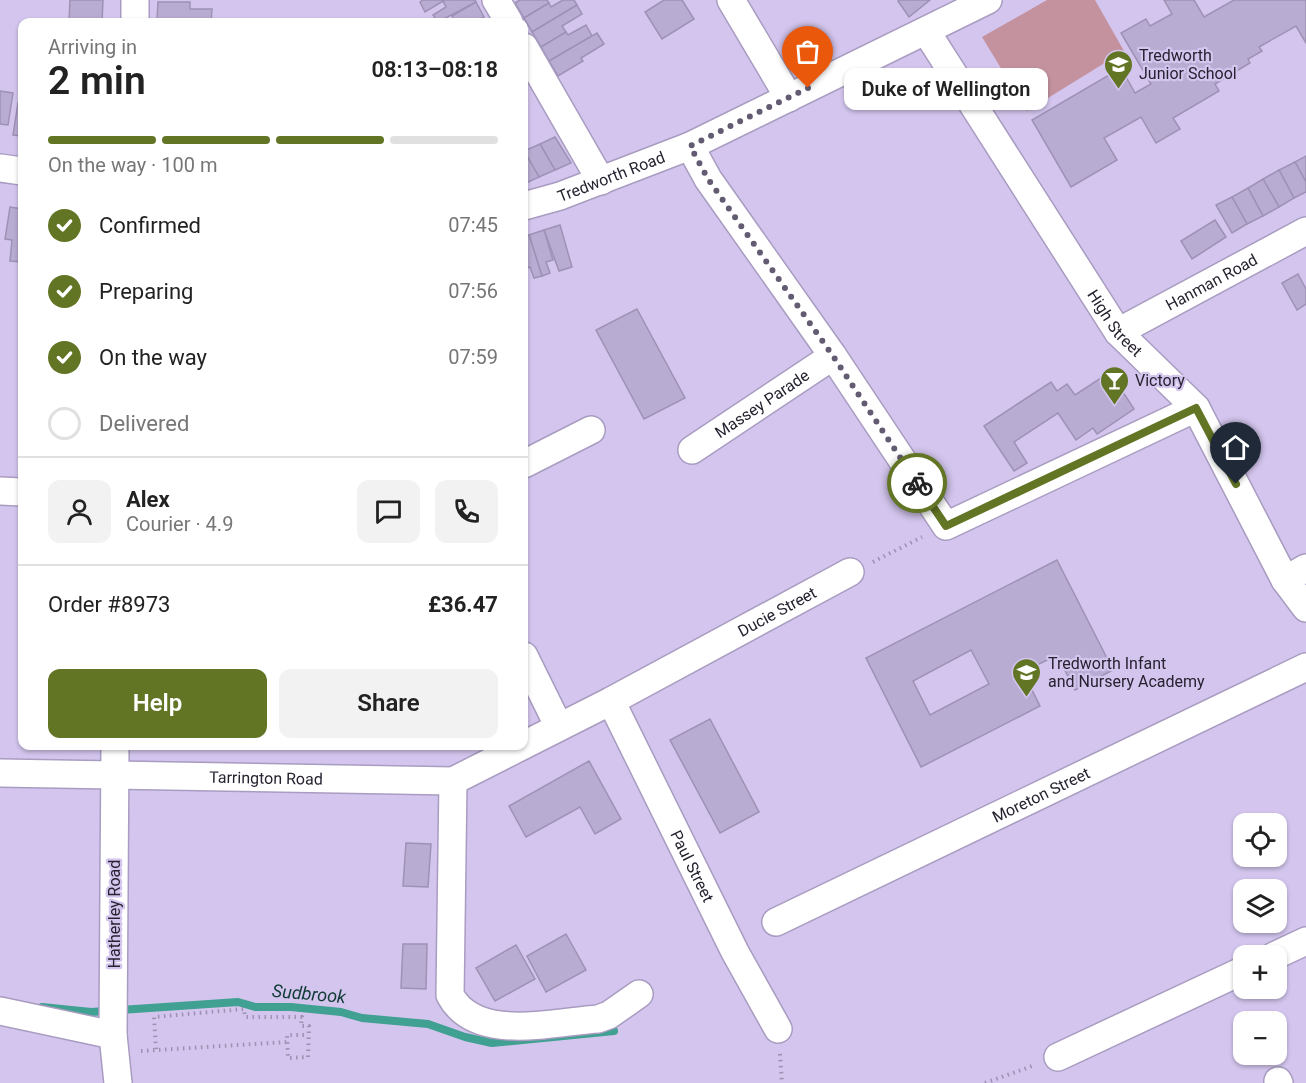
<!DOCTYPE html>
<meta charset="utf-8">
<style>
:root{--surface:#fff;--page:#f2f2f2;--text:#222;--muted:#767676;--line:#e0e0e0;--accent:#627524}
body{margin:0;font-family:Roboto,sans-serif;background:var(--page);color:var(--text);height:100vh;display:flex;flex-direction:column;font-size:22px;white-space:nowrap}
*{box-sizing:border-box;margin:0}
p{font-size:20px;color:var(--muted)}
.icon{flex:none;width:33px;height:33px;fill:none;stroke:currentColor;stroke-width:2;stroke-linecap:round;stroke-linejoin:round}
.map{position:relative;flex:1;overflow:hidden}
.side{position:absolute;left:18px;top:18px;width:510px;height:732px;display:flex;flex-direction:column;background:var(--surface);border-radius:12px;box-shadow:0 2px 4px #0004}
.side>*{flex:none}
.fabs{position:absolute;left:1233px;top:813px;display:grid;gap:12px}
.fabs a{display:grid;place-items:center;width:54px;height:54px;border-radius:12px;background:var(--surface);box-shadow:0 2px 4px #0004;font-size:30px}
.pin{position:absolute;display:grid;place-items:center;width:51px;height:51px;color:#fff;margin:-62px -26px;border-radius:50% 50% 50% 0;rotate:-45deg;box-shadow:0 0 6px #0007}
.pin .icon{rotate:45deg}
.courier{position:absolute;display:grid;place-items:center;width:60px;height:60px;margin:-30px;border:4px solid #627524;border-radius:50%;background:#fff;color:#222;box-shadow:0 2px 8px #0007}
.bubble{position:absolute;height:42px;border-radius:12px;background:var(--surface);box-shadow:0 2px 4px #0004;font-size:20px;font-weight:600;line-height:42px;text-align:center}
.summary em{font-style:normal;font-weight:600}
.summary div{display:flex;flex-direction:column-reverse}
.summary{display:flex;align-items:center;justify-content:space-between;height:102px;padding:0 30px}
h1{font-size:39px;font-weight:600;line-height:45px}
.bar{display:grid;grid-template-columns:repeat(4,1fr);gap:9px 6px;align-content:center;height:72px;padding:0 30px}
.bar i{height:8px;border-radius:4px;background:var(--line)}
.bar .on{background:var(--accent)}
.bar p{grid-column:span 4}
.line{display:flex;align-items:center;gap:15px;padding:0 30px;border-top:2px solid var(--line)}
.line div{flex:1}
.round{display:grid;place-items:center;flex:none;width:63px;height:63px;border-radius:12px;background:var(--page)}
ol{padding:0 30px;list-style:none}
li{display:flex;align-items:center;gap:18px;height:66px}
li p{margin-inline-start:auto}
li .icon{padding:6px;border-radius:50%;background:var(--accent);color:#fff;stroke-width:4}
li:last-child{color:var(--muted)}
li i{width:33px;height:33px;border:3px solid var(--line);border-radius:50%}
.primary-button{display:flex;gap:12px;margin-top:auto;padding:12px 30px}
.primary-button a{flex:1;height:69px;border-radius:12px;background:var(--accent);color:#fff;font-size:24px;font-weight:600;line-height:69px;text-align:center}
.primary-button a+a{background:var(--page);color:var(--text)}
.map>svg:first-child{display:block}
</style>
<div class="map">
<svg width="1306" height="1083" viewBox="0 0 1306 1083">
<rect width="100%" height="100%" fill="#d3c5ed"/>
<polygon fill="#c4929f" points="1047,0 1095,0 1124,51 1027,111 982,37"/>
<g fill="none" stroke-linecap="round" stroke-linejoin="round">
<polyline stroke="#40a091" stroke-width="8" points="42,1007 91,1012 238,1002 255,1007 291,1007 341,1012 362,1018 428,1024 465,1037 492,1043 614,1031"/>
</g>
<g fill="#b9acd2" stroke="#9e91b6" stroke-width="1.5" fill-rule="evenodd">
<polygon points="70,0 103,0 102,22 69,21"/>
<polygon points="423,0 445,0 425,12 420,2"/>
<polygon points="445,0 475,0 476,2 438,22 433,15 446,7 443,1"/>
<polygon points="520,0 547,0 549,3 524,18 515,3"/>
<polygon points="563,0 574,0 577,5 532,32 524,18 549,3 551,7"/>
<polygon points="664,0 682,0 694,19 662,39 645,12"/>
<polygon points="899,0 930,0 909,17 898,1"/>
<polygon points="1164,0 1194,0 1204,17 1234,0 1306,0 1306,43 1296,26 1259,47 1262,51 1248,59 1250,63 1215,84 1219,91 1173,118 1180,129 1156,143 1141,117 1104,138 1117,160 1071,187 1032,120 1121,68 1135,93 1151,84 1121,33 1146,19 1150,26 1172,14"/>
<polygon points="158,2 190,2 190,9 212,9 211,22 157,20"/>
<polygon points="476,2 484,17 474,22 452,22 455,21 452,16"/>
<polygon points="577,5 582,14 562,26 566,32 541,47 532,32"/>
<polygon points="157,20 224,22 157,22"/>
<polygon points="586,25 592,36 549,61 541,47 566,32 568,35"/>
<polygon points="597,33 604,44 581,58 583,61 558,76 549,61"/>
<polygon points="0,91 13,93 8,125 0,124"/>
<polygon points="18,103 22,104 22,136 13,135"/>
<polygon points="555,137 571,163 555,170 540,144"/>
<polygon points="540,144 555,170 539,177 524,151"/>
<polygon points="524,151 539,177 524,184"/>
<polygon points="1306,156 1306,182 1295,162"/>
<polygon points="1295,162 1306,182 1306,192 1294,198 1279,170"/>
<polygon points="1279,170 1294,198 1279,207 1263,179"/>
<polygon points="1263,179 1279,207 1263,216 1248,188"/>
<polygon points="1248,188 1263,216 1247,224 1232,197"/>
<polygon points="1232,197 1247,224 1232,233 1216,205"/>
<polygon points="10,207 22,209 22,262 10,261 12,240 5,239"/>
<polygon points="1215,220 1226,237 1192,259 1181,241"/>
<polygon points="560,225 572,267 559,271 544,230"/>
<polygon points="544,230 553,260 546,262 550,273 542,276 529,235"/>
<polygon points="529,235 542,276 534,278 530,267 524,269 524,236"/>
<polygon points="1298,274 1306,289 1306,304 1297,310 1282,283"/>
<polygon points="637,309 685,398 644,419 596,330"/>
<polygon points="1110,372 1134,409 1097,434 1093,428 1076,440 1058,413 1014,442 1027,463 1014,471 984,426 1051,382 1057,391 1067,384 1075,395"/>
<path d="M1057 560 1113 670 1075 690 1057 655 1023 672 1040 706 921 767 866 658ZM971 650 989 684 930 715 913 681Z"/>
<polygon points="710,719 759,812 720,833 670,740"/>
<polygon points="589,761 621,819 595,834 580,807 526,837 509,806"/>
<polygon points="406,843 431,844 428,887 403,886"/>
<polygon points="566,934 586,970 546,992 527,956"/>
<polygon points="403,944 427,944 426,989 401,988"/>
<polygon points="516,945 535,979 495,1001 476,968"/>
</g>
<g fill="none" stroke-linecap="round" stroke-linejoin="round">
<defs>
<g id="minor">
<polyline points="496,0 509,22"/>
<polyline points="731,0 789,98"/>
<polyline points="135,22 135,0"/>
<path id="s1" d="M926 31 1118 332 1196 408 1285 580 1306 608"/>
<polyline points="524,47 601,181"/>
<polyline points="690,146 708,179 833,356 946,526 1196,408"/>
<polyline points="0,168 22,171"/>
<path id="s2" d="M524 206 560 196 690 146 988 0"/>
<path id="s3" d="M1118 332 1306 231"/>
<path id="s4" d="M692 450 833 356"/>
<polyline points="524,464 591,430"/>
<polyline points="0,491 22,492"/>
<polyline points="1285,580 1306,568"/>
<polyline points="524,656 559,727"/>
<path id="s5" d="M611 701 735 952 778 1029"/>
<path id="s6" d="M524 745 611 701 850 572"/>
<polyline points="115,746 113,1035 118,1083"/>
<path id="s7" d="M0 773 453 781 522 746"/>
<path d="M453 781 450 995C475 1043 553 1022 598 1019L609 1015 639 994"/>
<path id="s8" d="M776 922 1306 667"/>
<polyline points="1274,956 1306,941"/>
<polyline points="0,1011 113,1035"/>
<polyline points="1058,1057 1244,970"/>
<polyline points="1278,1081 1279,1083"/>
</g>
</defs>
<use href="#minor" stroke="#a99cc1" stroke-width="30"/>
<g stroke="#9c91b1" stroke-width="4" stroke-dasharray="1.5 4.5" stroke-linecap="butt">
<polyline points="873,562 922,537"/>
<polyline points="156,1049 154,1017 244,1009 245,1017 302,1017 301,1026 309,1026 308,1057 288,1058 287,1035 307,1035"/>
<polyline points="141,1051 287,1042"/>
<polyline points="780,1054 782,1083"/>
<polyline points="985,1083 1035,1065"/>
</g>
<use href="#minor" stroke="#fff" stroke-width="27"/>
</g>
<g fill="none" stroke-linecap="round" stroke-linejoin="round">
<polyline stroke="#635b72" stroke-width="6" stroke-dasharray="0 10.8" points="808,88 690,146 708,179 833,356 917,483"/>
<polyline stroke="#627524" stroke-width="8" points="917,483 946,526 1196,408 1236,484"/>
</g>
<defs>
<symbol id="school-pin" viewBox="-11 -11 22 30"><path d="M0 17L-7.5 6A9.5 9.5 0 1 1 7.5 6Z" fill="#627524" stroke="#d3c5ed"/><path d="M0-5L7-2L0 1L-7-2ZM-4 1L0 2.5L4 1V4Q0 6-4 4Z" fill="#fff"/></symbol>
<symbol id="bar-pin" viewBox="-11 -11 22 30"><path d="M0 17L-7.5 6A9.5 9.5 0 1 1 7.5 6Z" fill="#627524" stroke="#d3c5ed"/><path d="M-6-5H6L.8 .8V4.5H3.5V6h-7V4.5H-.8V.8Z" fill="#fff"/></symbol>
</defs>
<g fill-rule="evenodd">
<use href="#school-pin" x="1102" y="48" width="33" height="45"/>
<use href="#bar-pin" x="1098" y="364" width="33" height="45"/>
<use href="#school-pin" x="1010" y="656" width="33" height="45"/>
</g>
<g text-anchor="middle" stroke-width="4.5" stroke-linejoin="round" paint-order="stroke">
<g font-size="16" fill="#272230" stroke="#d3c5ed" text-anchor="start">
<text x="1139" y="61">Tredworth<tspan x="1139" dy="18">Junior School</tspan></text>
<text x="1135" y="386">Victory</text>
<text x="1048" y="669">Tredworth Infant<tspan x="1048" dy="18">and Nursery Academy</tspan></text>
</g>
<g font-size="16" fill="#272230" stroke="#d3c5ed">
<text dy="6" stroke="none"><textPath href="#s2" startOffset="92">Tredworth Road</textPath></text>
<text dy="6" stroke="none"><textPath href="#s3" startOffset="106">Hanman Road</textPath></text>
<text dy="6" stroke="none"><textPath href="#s1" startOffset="348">High Street</textPath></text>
<text dy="6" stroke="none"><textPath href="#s4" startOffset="84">Massey Parade</textPath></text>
<text dy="6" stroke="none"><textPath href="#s6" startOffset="286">Ducie Street</textPath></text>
<text dy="6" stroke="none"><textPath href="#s7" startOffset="266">Tarrington Road</textPath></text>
<text dy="6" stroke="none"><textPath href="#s8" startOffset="294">Moreton Street</textPath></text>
<text dy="6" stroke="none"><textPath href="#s5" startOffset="184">Paul Street</textPath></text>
<text transform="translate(114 914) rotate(-90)" y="6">Hatherley Road</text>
</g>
<g font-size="18" font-style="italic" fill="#113c36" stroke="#d3c5ed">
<text transform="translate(309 994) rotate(5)" y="6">Sudbrook</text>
</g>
</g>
</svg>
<div class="fabs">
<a><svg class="icon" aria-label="locate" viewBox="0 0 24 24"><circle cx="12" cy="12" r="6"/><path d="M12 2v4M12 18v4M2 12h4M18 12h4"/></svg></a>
<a><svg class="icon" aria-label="layers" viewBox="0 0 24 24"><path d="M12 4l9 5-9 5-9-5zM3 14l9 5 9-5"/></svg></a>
<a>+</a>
<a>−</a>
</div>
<div class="pin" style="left:808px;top:88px;background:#ea580c"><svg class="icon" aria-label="bag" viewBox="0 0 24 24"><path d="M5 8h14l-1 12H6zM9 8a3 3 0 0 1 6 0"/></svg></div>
<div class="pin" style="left:1236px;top:484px;background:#1f2937"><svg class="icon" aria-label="home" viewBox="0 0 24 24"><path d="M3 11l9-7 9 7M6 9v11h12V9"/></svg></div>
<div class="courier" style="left:917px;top:483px"><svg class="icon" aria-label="bike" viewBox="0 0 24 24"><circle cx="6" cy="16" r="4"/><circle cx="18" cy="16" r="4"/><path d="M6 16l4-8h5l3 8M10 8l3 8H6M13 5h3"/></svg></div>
<div class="bubble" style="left:844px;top:68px;width:204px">Duke of Wellington</div>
<section class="side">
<div class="summary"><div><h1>2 min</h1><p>Arriving in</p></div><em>08:13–08:18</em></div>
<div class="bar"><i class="on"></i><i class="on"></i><i class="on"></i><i></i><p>On the way · 100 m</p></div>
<ol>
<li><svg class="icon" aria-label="check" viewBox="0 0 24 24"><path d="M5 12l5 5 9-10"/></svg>Confirmed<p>07:45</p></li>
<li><svg class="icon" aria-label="check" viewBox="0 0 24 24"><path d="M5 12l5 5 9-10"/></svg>Preparing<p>07:56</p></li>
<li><svg class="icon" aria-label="check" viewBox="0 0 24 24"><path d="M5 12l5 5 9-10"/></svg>On the way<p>07:59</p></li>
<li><i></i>Delivered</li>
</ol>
<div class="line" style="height:108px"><a class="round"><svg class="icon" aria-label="person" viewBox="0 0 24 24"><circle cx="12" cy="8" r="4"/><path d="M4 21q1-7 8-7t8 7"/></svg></a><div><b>Alex</b><p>Courier · 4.9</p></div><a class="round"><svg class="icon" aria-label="chat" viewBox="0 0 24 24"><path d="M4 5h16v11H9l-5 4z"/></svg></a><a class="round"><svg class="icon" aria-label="phone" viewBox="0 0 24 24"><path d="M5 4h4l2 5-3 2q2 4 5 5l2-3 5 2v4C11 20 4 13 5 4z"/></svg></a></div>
<div class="line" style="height:78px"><div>Order #8973</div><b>£36.47</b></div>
<div class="primary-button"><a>Help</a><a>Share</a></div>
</section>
</div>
